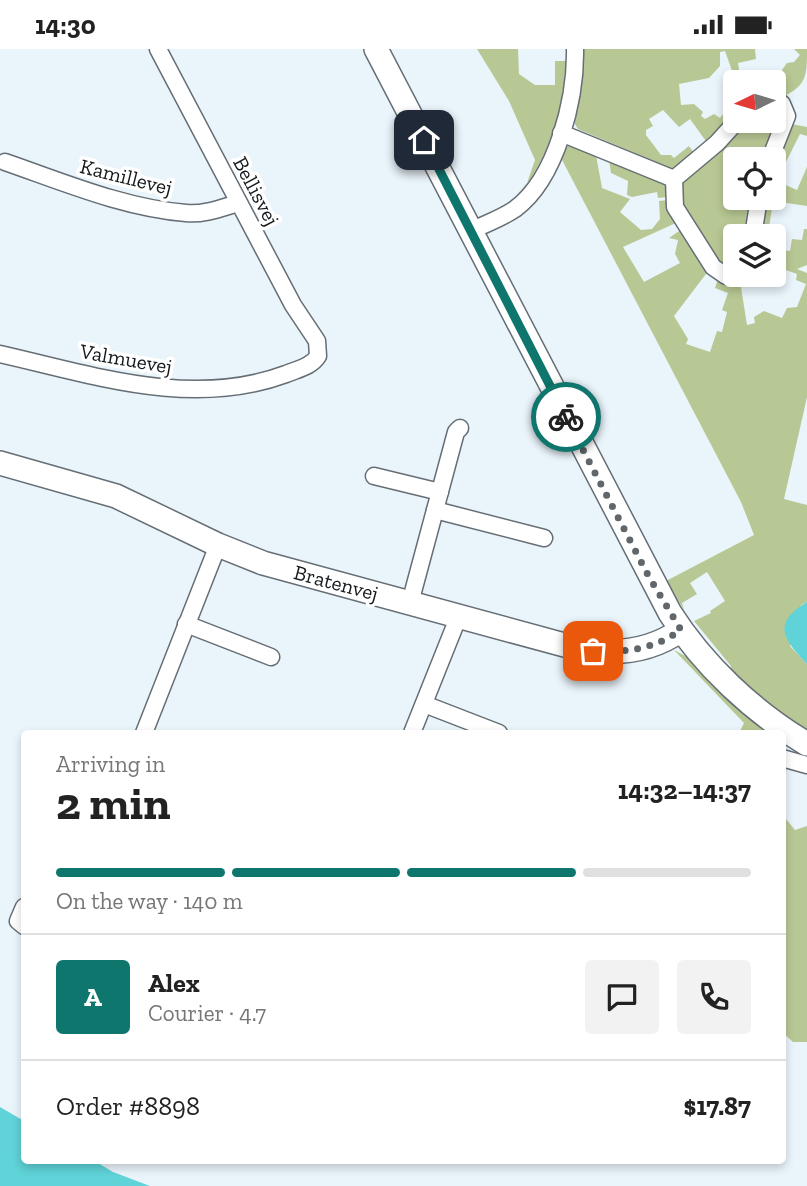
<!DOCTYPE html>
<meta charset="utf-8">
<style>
:root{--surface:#fff;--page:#f2f2f2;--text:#222;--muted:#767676;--line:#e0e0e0;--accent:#0f766e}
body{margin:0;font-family:"Zilla Slab",serif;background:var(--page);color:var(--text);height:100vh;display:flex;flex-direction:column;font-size:26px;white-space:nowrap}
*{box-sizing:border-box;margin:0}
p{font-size:23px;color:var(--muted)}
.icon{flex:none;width:38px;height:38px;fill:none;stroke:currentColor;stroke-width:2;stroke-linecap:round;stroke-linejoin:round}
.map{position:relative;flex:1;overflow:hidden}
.side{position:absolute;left:21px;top:681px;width:765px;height:434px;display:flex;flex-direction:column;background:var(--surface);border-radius:7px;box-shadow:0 4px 10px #0003}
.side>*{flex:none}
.needle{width:46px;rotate:265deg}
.buttons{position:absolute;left:723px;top:21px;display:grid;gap:14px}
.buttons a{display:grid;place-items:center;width:63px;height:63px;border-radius:7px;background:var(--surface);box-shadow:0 4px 10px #0003;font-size:35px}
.pin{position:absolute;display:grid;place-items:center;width:60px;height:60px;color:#fff;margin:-30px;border-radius:14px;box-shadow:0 4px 10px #0006}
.courier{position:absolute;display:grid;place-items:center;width:70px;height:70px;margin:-35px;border:5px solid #0f766e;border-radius:50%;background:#fff;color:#222;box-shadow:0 2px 9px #0007}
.headline em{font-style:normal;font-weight:800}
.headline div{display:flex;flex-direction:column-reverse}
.headline{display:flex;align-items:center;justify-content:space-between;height:119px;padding:0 35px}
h1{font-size:46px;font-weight:800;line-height:52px}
.bar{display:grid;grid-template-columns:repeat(4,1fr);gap:10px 7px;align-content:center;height:84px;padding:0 35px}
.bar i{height:9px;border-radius:5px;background:var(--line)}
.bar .active{background:var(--accent)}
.bar p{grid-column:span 4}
.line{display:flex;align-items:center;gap:18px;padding:0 35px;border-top:2px solid var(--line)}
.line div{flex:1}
.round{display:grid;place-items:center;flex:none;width:74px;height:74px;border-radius:7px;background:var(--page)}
.status{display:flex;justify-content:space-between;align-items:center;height:49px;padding:0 35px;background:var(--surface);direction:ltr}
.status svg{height:19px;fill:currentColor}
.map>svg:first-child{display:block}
</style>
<div class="status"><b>14:30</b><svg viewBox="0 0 49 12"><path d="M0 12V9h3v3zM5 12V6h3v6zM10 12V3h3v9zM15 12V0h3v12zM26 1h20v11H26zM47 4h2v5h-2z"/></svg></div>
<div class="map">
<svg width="807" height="1137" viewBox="0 0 807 1137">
<rect width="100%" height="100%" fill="#eaf4fb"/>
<g fill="#b8c894">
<path d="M477 0H518L519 25 535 36H555V12H566C563 58 549 115 515 148L527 134 535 111 509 52Z"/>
<polygon points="582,0 755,0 756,10 738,14 741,33 736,33 725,2 720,3 720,17 709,29 679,35 681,56 694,55 703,63 701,67 705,70 714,65 720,69 732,54 735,66 708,95 690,70 679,78 663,61 649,70 653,77 646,81 646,86 661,106 671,106 674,109 689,97 694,104 673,121 663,120 663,116 578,80 573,72 582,31"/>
<path d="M794 0H807C807 26 807 37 782 48L774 43 773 33 783 29 782 21 787 14 794 13 800 6Z"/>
<polygon points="774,54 780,61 773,91 767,94 760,110 735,110 735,149 754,149 752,160 747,163 744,187 735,187 735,223 729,223 712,209 713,203 700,183 695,182 679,157 679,136 706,110 711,110 729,93 729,88 743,72 774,72"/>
<polygon points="791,75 807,78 807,87 800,85 782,121 774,114"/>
<polygon points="570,97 596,106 602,139 630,150 620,163 641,181 652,180 660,170 659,152 668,151 678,173 623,198 644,233 680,214 675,205 678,191 669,189 682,180 709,221 674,267 688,290 686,295 710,303 717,282 722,283 727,263 722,261 728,244 715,239 718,230 740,232 747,276 755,274 754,268 764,262 782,269 787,259 797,258 806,235 796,231 797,225 786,221 784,226 774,223 774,200 790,202 792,190 802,191 804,180 807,180 807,216 797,220 807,224 807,348 784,450 807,456 807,553 801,556 790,597 807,615 807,684 769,658 730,622 731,617 694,572 711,564 710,562 725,552 707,523 690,534 697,545 682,554 684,561 666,532 754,486 741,453 561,109 565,98"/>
<polygon points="609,111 664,134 668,148 658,149 657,143 632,148 627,146 628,132 611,124"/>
<polygon points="807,118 807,157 773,152 769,179 760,177 763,149 774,149 774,131 797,141"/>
<polygon points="674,601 687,608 774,684 739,684 744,674"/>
<polygon points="782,765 795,781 807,777 807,993 793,993 782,983"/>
</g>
<g fill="#5fd3d8">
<path d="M807 553V615C785 591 770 575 807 553Z"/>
<polygon points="0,1058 24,1072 24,1111 93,1111 113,1123 150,1137 0,1137"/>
</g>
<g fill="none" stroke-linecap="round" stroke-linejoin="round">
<defs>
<g id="street">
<polyline points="737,72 717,94 674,130 675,158 713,218 726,227 740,226"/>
<polyline points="561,84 674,130"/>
<polyline points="770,110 787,67 782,55 774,48"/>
<path d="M5 113C63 133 124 159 186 164 203 166 221 159 238 154"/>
<path d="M471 182C485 175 502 169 515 160 557 129 576 49 575 0"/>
<polyline points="753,187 759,149"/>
<path d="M0 305C93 326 192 360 286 325 298 320 311 318 318 307L317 292 293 256 158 0"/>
<polyline points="374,427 440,443"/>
<polyline points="435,461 544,489"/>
<polyline points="410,554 456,383 460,379"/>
<polyline points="186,575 271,608"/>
<polyline points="424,655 499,684"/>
<polyline points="144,684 218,496"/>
<polyline points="412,684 458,569"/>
<polyline points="782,709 807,716"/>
<polyline points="24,858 18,872 24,877"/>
</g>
<g id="secondary">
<path d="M376 0 670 564C703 616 753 663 807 695"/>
<path d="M0 414 116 447 218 496 263 514 568 597C608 607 647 605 681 581"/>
</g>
</defs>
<use href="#street" stroke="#666e75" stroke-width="19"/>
<use href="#secondary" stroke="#666e75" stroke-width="26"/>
<use href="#street" stroke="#fff" stroke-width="16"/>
<use href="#secondary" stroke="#fff" stroke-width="23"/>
</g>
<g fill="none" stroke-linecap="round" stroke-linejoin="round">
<path stroke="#606669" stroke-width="7" stroke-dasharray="0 12.6" d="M566 368 649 528 681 581C654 600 626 604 593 602"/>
<polyline stroke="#0f766e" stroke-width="9" points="424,91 566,368"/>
</g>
<g text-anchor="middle" stroke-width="7" stroke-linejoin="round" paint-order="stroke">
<g font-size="21" fill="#15191b" stroke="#fff">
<text transform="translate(126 128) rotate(14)" y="7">Kamillevej</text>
<text transform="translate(256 142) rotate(62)" y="7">Bellisvej</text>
<text transform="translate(126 310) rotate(10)" y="7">Valmuevej</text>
<text transform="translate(336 534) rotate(15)" y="7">Bratenvej</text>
</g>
</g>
</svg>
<div class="buttons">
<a><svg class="needle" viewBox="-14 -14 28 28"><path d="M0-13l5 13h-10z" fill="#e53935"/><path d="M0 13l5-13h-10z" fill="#767676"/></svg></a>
<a><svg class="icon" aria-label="locate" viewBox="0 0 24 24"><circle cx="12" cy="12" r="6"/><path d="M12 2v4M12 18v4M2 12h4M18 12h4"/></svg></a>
<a><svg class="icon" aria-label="layers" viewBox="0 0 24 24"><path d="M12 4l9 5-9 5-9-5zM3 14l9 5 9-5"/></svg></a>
</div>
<div class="pin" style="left:593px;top:602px;background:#ea580c"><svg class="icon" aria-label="bag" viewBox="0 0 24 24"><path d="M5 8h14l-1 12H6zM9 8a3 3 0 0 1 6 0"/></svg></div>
<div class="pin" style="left:424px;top:91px;background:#1f2937"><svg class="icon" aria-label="home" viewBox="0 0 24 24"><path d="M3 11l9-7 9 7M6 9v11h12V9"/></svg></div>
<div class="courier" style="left:566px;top:368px"><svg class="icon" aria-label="bike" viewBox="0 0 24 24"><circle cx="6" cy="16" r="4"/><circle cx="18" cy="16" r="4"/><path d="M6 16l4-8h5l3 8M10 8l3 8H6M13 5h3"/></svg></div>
<section class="side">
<div class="headline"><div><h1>2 min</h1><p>Arriving in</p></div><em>14:32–14:37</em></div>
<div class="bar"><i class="active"></i><i class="active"></i><i class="active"></i><i></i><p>On the way · 140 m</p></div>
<div class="line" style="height:126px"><b class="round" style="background:var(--accent);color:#fff">A</b><div><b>Alex</b><p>Courier · 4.7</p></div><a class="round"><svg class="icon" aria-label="chat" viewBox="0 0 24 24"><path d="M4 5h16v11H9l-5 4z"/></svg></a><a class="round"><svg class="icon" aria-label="phone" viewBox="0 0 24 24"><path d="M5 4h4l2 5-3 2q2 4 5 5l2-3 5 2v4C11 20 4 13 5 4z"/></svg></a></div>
<div class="line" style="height:91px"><div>Order #8898</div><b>$17.87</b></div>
</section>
</div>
